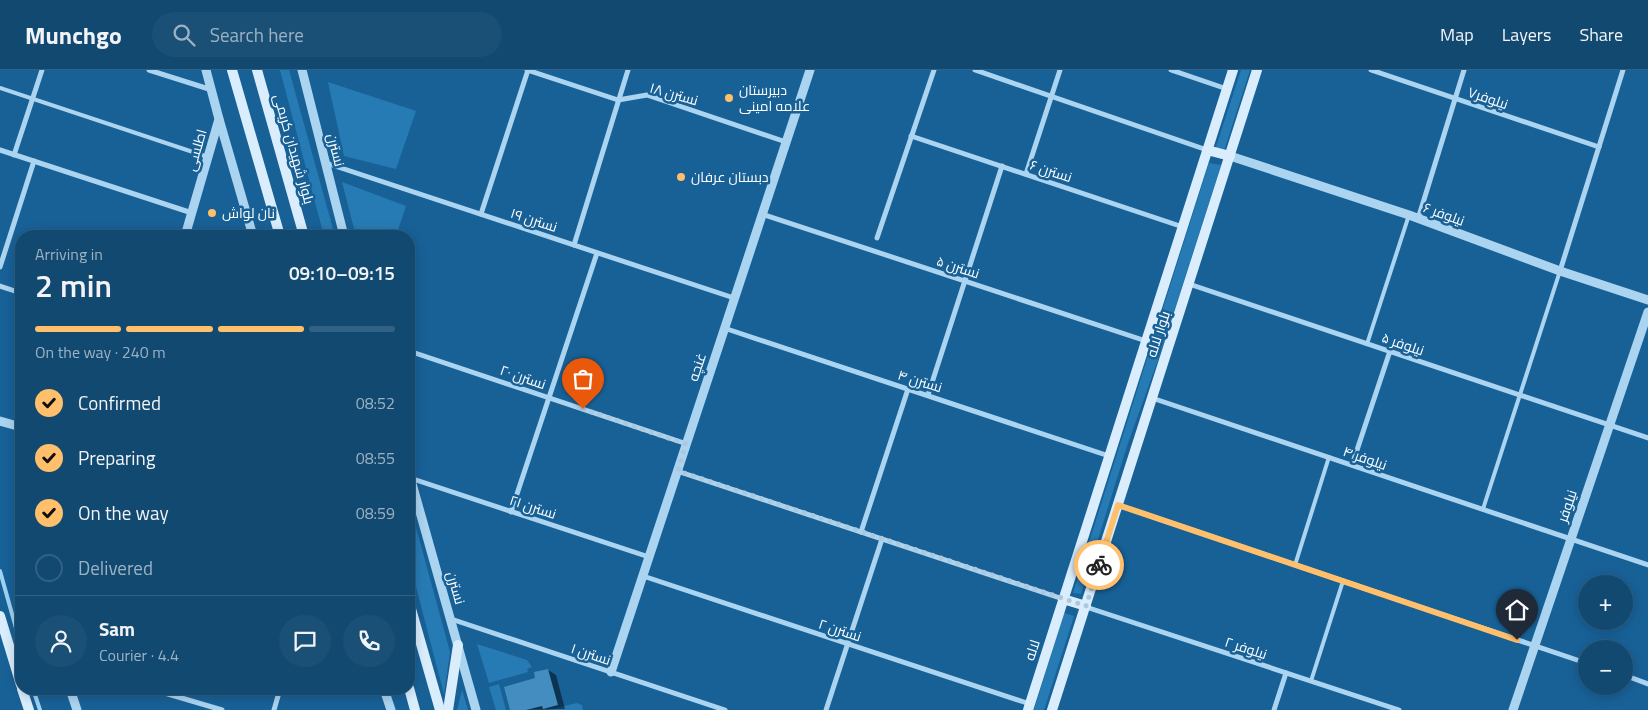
<!DOCTYPE html>
<meta charset="utf-8">
<style>
:root{--surface:#124971;--page:#1b5076;--text:#f1f3f6;--muted:#9cb2c3;--line:#316184;--accent:#ffbf6b}
body{margin:0;font-family:"Titillium Web",Cairo,sans-serif;background:var(--page);color:var(--text);height:100vh;display:flex;flex-direction:column;font-size:19px;white-space:nowrap}
*{box-sizing:border-box;margin:0}
p{font-size:16px;color:var(--muted)}
.icon{flex:none;width:28px;height:28px;fill:none;stroke:currentColor;stroke-width:2;stroke-linecap:round;stroke-linejoin:round}
.map{position:relative;flex:1;overflow:hidden}
.sheet{position:absolute;left:15px;top:160px;width:400px;height:465px;display:flex;flex-direction:column;background:var(--surface);border-radius:20px;box-shadow:0 2px 12px #0003,0 0 0 1px var(--line)}
.sheet>*{flex:none}
.buttons{position:absolute;left:1578px;top:505px;display:grid;gap:10px}
.buttons a{display:grid;place-items:center;width:55px;height:55px;border-radius:50%;background:var(--surface);box-shadow:0 2px 12px #0003,0 0 0 1px var(--line);font-size:25px}
.pin{position:absolute;display:grid;place-items:center;width:42px;height:42px;color:#fff;margin:-51px -21px;border-radius:50% 50% 50% 0;rotate:-45deg;box-shadow:0 0 5px #0007}
.pin .icon{rotate:45deg}
.courier{position:absolute;display:grid;place-items:center;width:50px;height:50px;margin:-25px;border:4px solid #ffbf6b;border-radius:50%;background:#fff;color:#222;box-shadow:0 1px 6px #0007}
.summary em{font-style:normal;font-weight:600}
.summary div{display:flex;flex-direction:column-reverse}
.summary{display:flex;align-items:center;justify-content:space-between;height:85px;padding:0 20px}
h1{font-size:32px;font-weight:600;line-height:38px}
.bar{display:grid;grid-template-columns:repeat(4,1fr);gap:8px 5px;align-content:center;height:60px;padding:0 20px}
.bar i{height:6px;border-radius:4px;background:var(--line)}
.bar .active{background:var(--accent)}
.bar p{grid-column:span 4}
.line{display:flex;align-items:center;gap:12px;padding:0 20px;border-top:1px solid var(--line)}
.line div{flex:1}
.round{display:grid;place-items:center;flex:none;width:52px;height:52px;border-radius:26px;background:var(--page)}
ol{padding:0 20px;list-style:none}
li{display:flex;align-items:center;gap:15px;height:55px}
li p{margin-inline-start:auto}
li .icon{padding:5px;border-radius:50%;background:var(--accent);color:#111;stroke-width:4}
li:last-child{color:var(--muted)}
li i{width:28px;height:28px;border:2px solid var(--line);border-radius:50%}
header{display:flex;align-items:center;gap:30px;box-sizing:border-box;height:70px;padding:0 25px;background:var(--surface);border-bottom:1px solid var(--line)}
header strong{font-size:24px}
nav{display:flex;gap:28px;margin-inline-start:auto;font-size:18px}
.search{width:350px;height:45px;background:var(--page);display:flex;align-items:center;gap:12px;box-sizing:border-box;padding:0 18px;border-radius:28px;color:var(--muted);font-size:19px}
.map>svg:first-child{display:block}
</style>
<header>
<strong>Munchgo</strong>
<div class="search"><svg class="icon" aria-label="search" viewBox="0 0 24 24"><circle cx="10" cy="10" r="6"/><path d="M15 15l6 6"/></svg>Search here</div>
<nav><a>Map</a><a>Layers</a><a>Share</a></nav>
</header>
<div class="map">
<svg width="1648" height="640" viewBox="0 0 1648 640">
<rect width="100%" height="100%" fill="#186197"/>
<g fill="#277bb4">
<polygon points="280,0 289,0 335,166 324,166"/>
<polygon points="1241,0 1250,0 1224,81 1215,80"/>
<polygon points="328,12 416,41 396,99 344,86"/>
<polygon points="1209,93 1221,95 1164,273 1128,373 1081,524 1073,523"/>
<polygon points="342,112 406,136 396,166 356,166"/>
<polygon points="409,432 450,582 444,624 409,490"/>
<polygon points="1064,543 1074,546 1044,640 1034,640"/>
<polygon points="477,574 527,590 532,597 527,599 528,602 489,613"/>
<polygon points="499,614 506,640 496,640 489,617"/>
<polygon points="462,620 468,640 457,640"/>
<polygon points="577,633 582,635 583,640 548,640"/>
</g>
<polygon fill="#0007" points="548,600 556,605 565,639 511,640 537,609"/>
<g fill="none" stroke-linecap="round" stroke-linejoin="round">
<g stroke="#9dd2f3" stroke-width="4">
<polyline points="0,501 21,576"/>
<polyline points="33,619 40,640"/>
</g>
</g>
<polygon fill="#448dc0" points="548,599 558,635 543,639 542,636 526,640 510,640 504,617 535,608 534,602"/>
<g fill="none" stroke-linecap="round" stroke-linejoin="round">
<g stroke="#abd4f1" stroke-width="4">
<polyline points="0,18 208,87"/>
<polyline points="1367,274 1409,145"/>
<polyline points="1483,439 1560,201"/>
<polyline points="1295,495 1329,387"/>
<polyline points="1311,611 1343,511"/>
</g>
<g stroke="#abd4f1" stroke-width="5">
<polyline points="149,0 212,20"/>
<polyline points="527,0 618,30 647,25 786,72"/>
<polyline points="975,0 1207,80"/>
<polyline points="1171,0 1227,19"/>
<polyline points="1371,0 1599,77"/>
<polyline points="911,66 1183,157"/>
<polyline points="0,80 192,143"/>
<polyline points="14,85 42,0"/>
<polyline points="326,93 734,228"/>
<polyline points="1026,104 1060,0"/>
<polyline points="481,144 528,0"/>
<polyline points="762,144 1146,271"/>
<polyline points="1418,149 1464,0"/>
<polyline points="877,168 934,0"/>
<polyline points="574,175 628,0"/>
<polyline points="0,197 34,91"/>
<polyline points="1560,201 1623,0"/>
<polyline points="1189,214 1648,368"/>
<polyline points="0,216 21,223"/>
<polyline points="724,258 1109,386"/>
<polyline points="409,281 687,374"/>
<polyline points="928,325 1002,96"/>
<polyline points="1152,328 1648,495"/>
<polyline points="1352,395 1390,281"/>
<polyline points="677,401 1063,529"/>
<polyline points="410,408 649,487"/>
<polyline points="1118,435 1586,593"/>
<polyline points="511,442 597,183"/>
<polyline points="861,462 908,319"/>
<polyline points="643,506 1030,634"/>
<polyline points="1086,537 1399,640"/>
<polyline points="451,549 725,640"/>
<polyline points="1624,605 1648,614"/>
<polyline points="151,619 222,640"/>
<polyline points="274,640 280,619"/>
<polyline points="826,640 882,469"/>
<polyline points="1274,640 1286,603"/>
</g>
<g stroke="#abd4f1" stroke-width="9">
<polyline points="206,0 219,49 253,166"/>
<polyline points="302,0 344,166"/>
<polyline points="1230,86 1409,145 1560,201 1648,230"/>
<polyline points="185,166 219,49"/>
<polyline points="0,351 21,357"/>
<polyline points="409,403 476,640"/>
<polyline points="611,602 810,0"/>
<polyline points="70,619 77,640"/>
<polyline points="384,619 391,640"/>
<polyline points="1513,640 1648,242"/>
</g>
<g stroke="#d9edfc" stroke-width="10">
<polyline points="232,0 280,166"/>
<polyline points="257,0 304,166"/>
<polyline points="1207,80 1230,86"/>
<polyline points="1063,529 1086,536"/>
<polyline points="409,532 440,640"/>
<polyline points="0,546 21,615"/>
<polyline points="409,618 415,640"/>
<polyline points="22,619 29,640"/>
<polyline points="448,640 458,575"/>
<polyline points="1028,640 1233,0"/>
<polyline points="1052,640 1257,0"/>
</g>
</g>
<g fill="none" stroke-linecap="round" stroke-linejoin="round">
<polyline stroke="#aec8db" stroke-width="5" stroke-dasharray="0 9" points="583,339 686,374 678,401 1086,536 1099,495"/>
<polyline stroke="#ffbf6b" stroke-width="6" points="1099,495 1118,435 1517,570"/>
</g>
<g fill="#ffbf6b" stroke="#186197" stroke-width="2">
<circle cx="729" cy="28" r="5"/>
<circle cx="681" cy="107" r="5"/>
<circle cx="212" cy="143" r="5"/>
</g>
<g text-anchor="middle" stroke-width="5" stroke-linejoin="round" paint-order="stroke">
<g font-size="14" fill="#fff" stroke="#186197" text-anchor="start">
<text x="739" y="25">دبیرستان<tspan x="739" dy="16">علامه امینی</tspan></text>
<text x="691" y="112">دبستان عرفان</text>
<text x="222" y="148">نان لواش</text>
</g>
<g font-size="14" fill="#fff" stroke="#186197">
<text transform="translate(674 24) rotate(16)" y="5">نسترن ۱۸</text>
<text transform="translate(1488 28) rotate(19)" y="5">نیلوفر۷</text>
<text transform="translate(294 79) rotate(74)" y="5">بلوار شهیدان کریمی</text>
<text transform="translate(196 80) rotate(-74)" y="5">اطلسی</text>
<text transform="translate(336 80) rotate(76)" y="5">نسترن</text>
<text transform="translate(1051 101) rotate(18)" y="5">نسترن ۶</text>
<text transform="translate(1444 144) rotate(20)" y="5">نیلوفر ۶</text>
<text transform="translate(534 150) rotate(18)" y="5">نسترن ۱۹</text>
<text transform="translate(958 197) rotate(18)" y="5">نسترن ۵</text>
<text transform="translate(1158 264) rotate(-72)" y="5">بلوار لاله</text>
<text transform="translate(1403 274) rotate(19)" y="5">نیلوفر ۵</text>
<text transform="translate(697 297) rotate(-72)" y="5">غنچه</text>
<text transform="translate(523 307) rotate(19)" y="5">نسترن ۲۰</text>
<text transform="translate(920 311) rotate(17)" y="5">نسترن ۴</text>
<text transform="translate(1365 388) rotate(19)" y="5">نیلوفر ۴</text>
<text transform="translate(1567 436) rotate(-71)" y="5">نیلوفر</text>
<text transform="translate(533 437) rotate(18)" y="5">نسترن ۲۱</text>
<text transform="translate(456 518) rotate(74)" y="5">نسترن</text>
<text transform="translate(840 560) rotate(18)" y="5">نسترن ۲</text>
<text transform="translate(1246 578) rotate(18)" y="5">نیلوفر ۲</text>
<text transform="translate(1032 580) rotate(-72)" y="5">لاله</text>
<text transform="translate(591 584) rotate(18)" y="5">نسترن ۱</text>
</g>
</g>
</svg>
<div class="buttons">
<a>+</a>
<a>−</a>
</div>
<div class="pin" style="left:583px;top:339px;background:#ea580c"><svg class="icon" aria-label="bag" viewBox="0 0 24 24"><path d="M5 8h14l-1 12H6zM9 8a3 3 0 0 1 6 0"/></svg></div>
<div class="pin" style="left:1517px;top:570px;background:#1f2937"><svg class="icon" aria-label="home" viewBox="0 0 24 24"><path d="M3 11l9-7 9 7M6 9v11h12V9"/></svg></div>
<div class="courier" style="left:1099px;top:495px"><svg class="icon" aria-label="bike" viewBox="0 0 24 24"><circle cx="6" cy="16" r="4"/><circle cx="18" cy="16" r="4"/><path d="M6 16l4-8h5l3 8M10 8l3 8H6M13 5h3"/></svg></div>
<section class="sheet">
<div class="summary"><div><h1>2 min</h1><p>Arriving in</p></div><em>09:10–09:15</em></div>
<div class="bar"><i class="active"></i><i class="active"></i><i class="active"></i><i></i><p>On the way · 240 m</p></div>
<ol>
<li><svg class="icon" aria-label="check" viewBox="0 0 24 24"><path d="M5 12l5 5 9-10"/></svg>Confirmed<p>08:52</p></li>
<li><svg class="icon" aria-label="check" viewBox="0 0 24 24"><path d="M5 12l5 5 9-10"/></svg>Preparing<p>08:55</p></li>
<li><svg class="icon" aria-label="check" viewBox="0 0 24 24"><path d="M5 12l5 5 9-10"/></svg>On the way<p>08:59</p></li>
<li><i></i>Delivered</li>
</ol>
<div class="line" style="height:90px"><a class="round"><svg class="icon" aria-label="person" viewBox="0 0 24 24"><circle cx="12" cy="8" r="4"/><path d="M4 21q1-7 8-7t8 7"/></svg></a><div><b>Sam</b><p>Courier · 4.4</p></div><a class="round"><svg class="icon" aria-label="chat" viewBox="0 0 24 24"><path d="M4 5h16v11H9l-5 4z"/></svg></a><a class="round"><svg class="icon" aria-label="phone" viewBox="0 0 24 24"><path d="M5 4h4l2 5-3 2q2 4 5 5l2-3 5 2v4C11 20 4 13 5 4z"/></svg></a></div>
</section>
</div>
